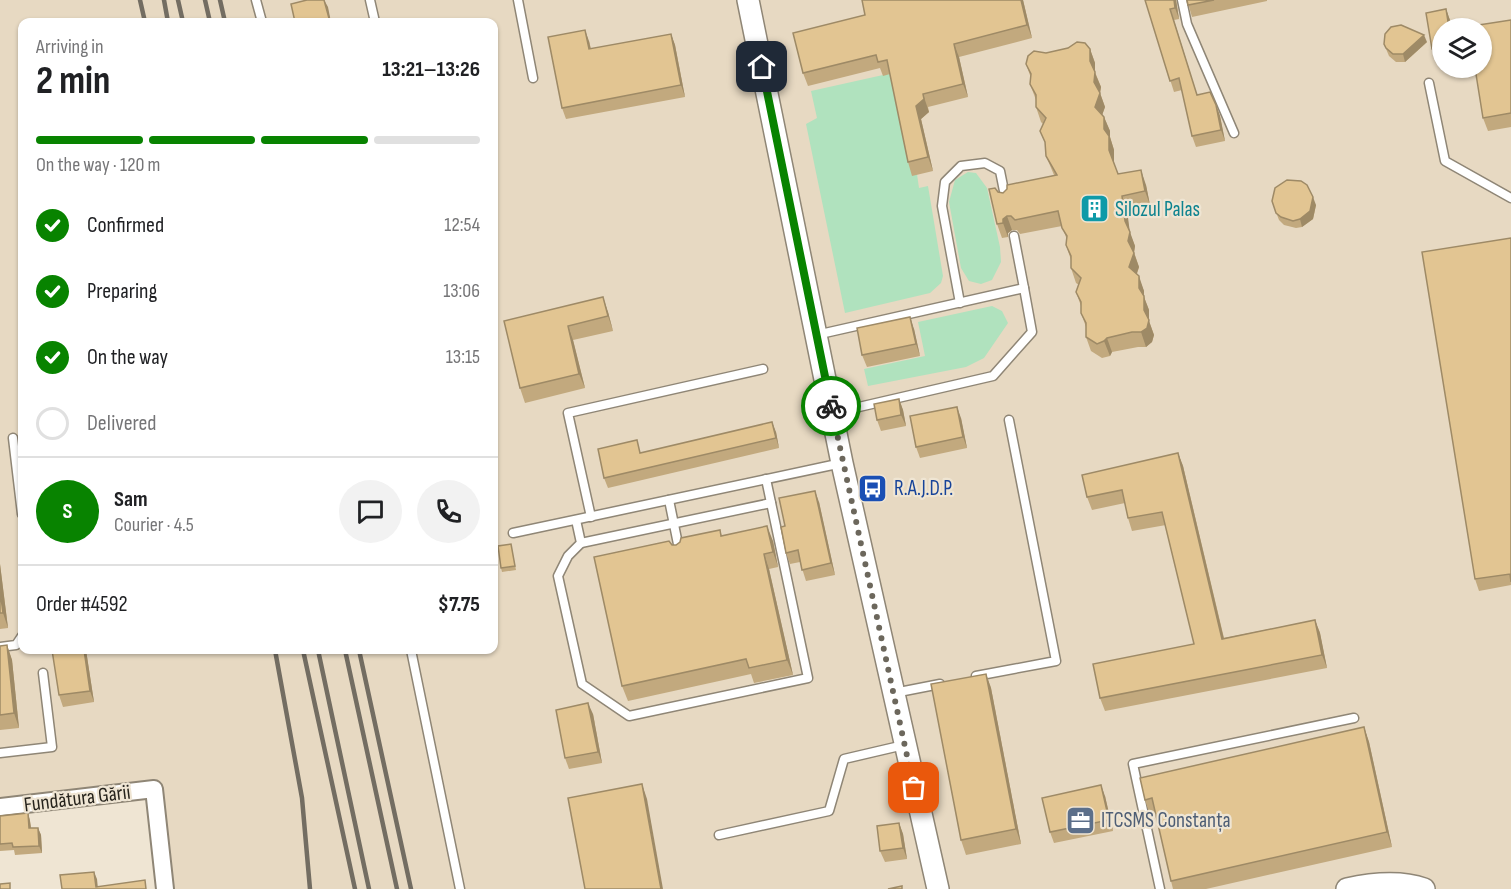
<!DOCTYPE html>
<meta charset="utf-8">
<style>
:root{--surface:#fff;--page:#f2f2f2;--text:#202124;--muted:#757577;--line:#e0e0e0;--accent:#088300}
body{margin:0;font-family:"Sofia Sans Condensed",sans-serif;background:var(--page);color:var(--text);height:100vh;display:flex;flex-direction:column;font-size:22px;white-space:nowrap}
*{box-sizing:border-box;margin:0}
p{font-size:20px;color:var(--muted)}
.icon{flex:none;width:33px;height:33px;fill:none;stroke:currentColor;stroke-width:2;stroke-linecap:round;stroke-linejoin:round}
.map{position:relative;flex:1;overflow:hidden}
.details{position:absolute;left:18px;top:18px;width:480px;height:636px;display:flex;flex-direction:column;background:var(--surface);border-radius:12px;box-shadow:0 2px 4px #0004}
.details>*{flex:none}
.fabs{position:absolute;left:1432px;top:18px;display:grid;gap:12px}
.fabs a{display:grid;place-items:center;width:60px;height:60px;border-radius:50%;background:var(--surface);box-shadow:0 2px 4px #0004;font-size:30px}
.pin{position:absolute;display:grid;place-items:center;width:51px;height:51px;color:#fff;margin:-26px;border-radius:12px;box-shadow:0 3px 9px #0006}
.courier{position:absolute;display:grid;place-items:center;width:60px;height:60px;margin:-30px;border:4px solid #088300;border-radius:50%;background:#fff;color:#222;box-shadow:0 2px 8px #0007}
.headline em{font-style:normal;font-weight:700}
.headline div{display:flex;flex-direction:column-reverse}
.headline{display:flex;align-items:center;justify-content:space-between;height:102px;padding:0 18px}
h1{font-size:39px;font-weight:700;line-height:45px}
.bar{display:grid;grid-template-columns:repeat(4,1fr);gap:9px 6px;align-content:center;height:72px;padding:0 18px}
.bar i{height:8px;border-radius:4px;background:var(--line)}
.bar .selected{background:var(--accent)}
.bar p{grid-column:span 4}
.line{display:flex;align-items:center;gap:15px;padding:0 18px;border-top:2px solid var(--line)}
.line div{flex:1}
.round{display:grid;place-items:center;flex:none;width:63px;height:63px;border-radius:32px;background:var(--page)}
ol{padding:0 18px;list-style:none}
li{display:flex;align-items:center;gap:18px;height:66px}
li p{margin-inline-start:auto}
li .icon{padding:6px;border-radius:50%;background:var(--accent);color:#fff;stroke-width:4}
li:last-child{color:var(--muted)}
li i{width:33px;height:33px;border:3px solid var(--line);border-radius:50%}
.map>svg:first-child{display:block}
</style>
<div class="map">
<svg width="1511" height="889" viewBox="0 0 1511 889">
<rect width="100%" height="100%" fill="#efe5d3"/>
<path fill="#e7d9c2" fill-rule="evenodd" d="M0 0H1511V889H174L161 781 0 798ZM22 22H494V650H22ZM1443 28H1482V68H1443Z"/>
<g fill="#b0e2be">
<polygon points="892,73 913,175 917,174 919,188 928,186 943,276 941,283 930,293 845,313 806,124 817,118 811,91"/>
<polygon points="968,172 976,173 987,188 1000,247 1001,262 992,280 981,284 969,281 961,268 949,202 955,180"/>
<polygon points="992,306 1002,311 1008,323 984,358 966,367 868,386 864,369 925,356 918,322"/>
</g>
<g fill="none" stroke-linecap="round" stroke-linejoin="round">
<defs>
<g id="service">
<polyline points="256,0 262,22"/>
<polyline points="370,0 375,22"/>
<polyline points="518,0 533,78"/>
<polyline points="1182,0 1187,24 1234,133"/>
<polyline points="1429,83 1445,161 1511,198"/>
<polyline points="1014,236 1024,288"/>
<polyline points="960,303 942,206 945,182 961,166 985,163 1000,171 1006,201"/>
<polyline points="816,335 1024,288 1032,332 993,376 833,413"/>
<polyline points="13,438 22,514"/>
<polyline points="669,500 680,554"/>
<polyline points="591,517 568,413 763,369"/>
<polyline points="576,520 581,543 568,556 558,576 582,684 629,716 808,678 766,479"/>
<polyline points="513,533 842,463"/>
<polyline points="581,543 771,503"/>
<polyline points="0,647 16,645 22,636"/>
<polyline points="411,650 460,889"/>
<polyline points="976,676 1056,661 1009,420"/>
<polyline points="894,693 940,684"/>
<polyline points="0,753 52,747 43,673"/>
<polyline points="719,835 829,811 844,759 904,745"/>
<polyline points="1160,889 1133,764 1354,718"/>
</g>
<polyline id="minor" points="0,807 154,789 165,889"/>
<g id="tertiary">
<polyline points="748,0 842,463 938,889"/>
<path d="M1347 889C1370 884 1401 881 1424 889"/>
</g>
</defs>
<use href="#service" stroke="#8f8676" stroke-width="11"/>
<use href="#minor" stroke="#8f8676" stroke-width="20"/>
<use href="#tertiary" stroke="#8f8676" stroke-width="24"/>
<use href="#service" stroke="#fff" stroke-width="8"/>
<use href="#minor" stroke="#fff" stroke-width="16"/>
<use href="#tertiary" stroke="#fff" stroke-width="21"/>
<g stroke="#736d62" stroke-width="4.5">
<polyline points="140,0 145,22"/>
<polyline points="164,0 168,22"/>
<polyline points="178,0 183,22"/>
<polyline points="205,0 210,22"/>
<polyline points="220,0 225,22"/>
<polyline points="275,650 302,798 310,889"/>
<polyline points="303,650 355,889"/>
<polyline points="318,650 369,889"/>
<polyline points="345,650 397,889"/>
<polyline points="359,650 411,889"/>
</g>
</g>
<g fill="#c2a97e">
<polygon points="1023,0 1032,38 959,57 968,97 928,107 929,112 921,119 933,171 912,176 908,162 890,74 883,76 880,68 808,86 803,73"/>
<polygon points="1145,0 1176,0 1179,19 1174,20 1197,95 1216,105 1220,116 1225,141 1196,147 1192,136 1182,90 1174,92"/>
<polygon points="1187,0 1267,0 1267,1 1192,17"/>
<polygon points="1446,9 1451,23 1452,28 1443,28 1443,62 1437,63 1432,49 1426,13"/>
<polygon points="1511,20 1511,127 1488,131 1483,118"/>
<polygon points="671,34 675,45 685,97 566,119 562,108 589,41 591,49"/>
<polygon points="1427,42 1405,62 1396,62 1389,56 1384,44"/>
<polygon points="1090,49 1095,63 1095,72 1101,87 1100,93 1105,107 1102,115 1104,117 1110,131 1110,137 1114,150 1114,164 1118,174 1146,185 1150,205 1127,210 1129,231 1135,246 1134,252 1139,267 1137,274 1144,291 1144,297 1149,310 1149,321 1154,335 1152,342 1146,347 1138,347 1112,352 1110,356 1102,358 1091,351 1086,337 1086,327 1081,313 1081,306 1076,292 1079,285 1076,283 1071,268 1071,260 1066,245 1067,240 1062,226 1020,234 1017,230 1012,230 1008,233 1008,237 1002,238 997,224 998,192 1003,193 1054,175 1046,156 1046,145 1040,131 1043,124 1041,122 1036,107 1036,100 1030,84 1031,78 1026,64 1046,53"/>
<polygon points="1272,201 1316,205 1313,219 1302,227 1296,228 1284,225 1279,220"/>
<polygon points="1511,238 1511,585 1479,591 1475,579"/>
<polygon points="608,312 613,331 573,340 585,388 525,403 520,388 504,321"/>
<polygon points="914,329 920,356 867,367 862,355"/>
<polygon points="899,399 903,410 906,426 881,431 877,420"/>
<polygon points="961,418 967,448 920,458 916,447"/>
<polygon points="776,432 779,448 608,488 604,478 641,453"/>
<polygon points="1178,453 1183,466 1224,638 1315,620 1320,633 1327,668 1105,711 1100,698 1194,644 1166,525 1132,531 1128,518 1125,503 1092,510 1087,497"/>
<polygon points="819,502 835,575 806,581 800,562 790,564 786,553 785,526"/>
<polygon points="720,530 722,536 773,541 778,567 769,569 793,675 754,683 751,674 628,701 622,686 672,545 676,545"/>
<polygon points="511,544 516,570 502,572 501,568"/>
<polygon points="0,564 8,628 0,629"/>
<polygon points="7,645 12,660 19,728 0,730 0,646"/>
<polygon points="86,650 94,702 63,707 59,695"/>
<polygon points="986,674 991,688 1021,844 966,855 961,840"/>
<polygon points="593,714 602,763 569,769 565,758"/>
<polygon points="1364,727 1369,742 1392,847 1206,889 1173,889 1171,881 1156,814 1150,815 1145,800"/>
<polygon points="1105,796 1113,831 1054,843 1050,832"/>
<polygon points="28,813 30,821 31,828 38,828 41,835 42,853 15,855 14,850 0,851 0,816"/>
<polygon points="899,823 903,834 907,859 885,862 880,851"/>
</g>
<g fill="#9e8a66">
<polygon points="324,0 328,7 331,22 330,22"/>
<polygon points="1021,0 1023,0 1032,38 1027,25"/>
<polygon points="1174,0 1176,0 1179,19 1175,8"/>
<polygon points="1446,9 1451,23 1452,28 1449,28"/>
<polygon points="585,30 589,41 593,60 589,49"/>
<polygon points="671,34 675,45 685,97 681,85"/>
<polygon points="1424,35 1427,42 1405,62 1403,54"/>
<polygon points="954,44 959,57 968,97 963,84"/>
<polygon points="1090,49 1095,63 1095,73 1101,87 1100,93 1105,107 1100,121 1095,107 1094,82 1090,61"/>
<polygon points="923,94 929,112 921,119 933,171 928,157 916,106"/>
<polygon points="1216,105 1220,116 1225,141 1221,130"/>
<polygon points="1104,117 1110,131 1110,137 1114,150 1114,164 1109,150 1104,129"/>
<polygon points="1141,170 1146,185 1150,205 1145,191"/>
<polygon points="1122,196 1127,210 1130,233 1130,232 1135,246 1134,253 1139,267 1134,281 1129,267"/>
<polygon points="1313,197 1316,205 1313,219 1302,227 1300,219"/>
<polygon points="1007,216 1012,230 1008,233 1008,237 1003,223 1003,219"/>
<polygon points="1139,276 1144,291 1144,297 1149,310 1149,321 1154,335 1152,342 1146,347 1141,332 1144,310 1139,288"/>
<polygon points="603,297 608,312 613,331 608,316"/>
<polygon points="910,317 914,329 920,356 916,344"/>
<polygon points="568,326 573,340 585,388 579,374"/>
<polygon points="1107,338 1112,352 1110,356 1104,341"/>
<polygon points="899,399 903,410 906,426 901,415"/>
<polygon points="957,407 961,418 967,448 963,437"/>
<polygon points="772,422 776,432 779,448 776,438"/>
<polygon points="1178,453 1183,466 1227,652 1222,639"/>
<polygon points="815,491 819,502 835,575 831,563"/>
<polygon points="767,526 773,541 778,567 773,552"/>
<polygon points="764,554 769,569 793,675 787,660"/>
<polygon points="0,564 8,628 3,613 0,590"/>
<polygon points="1315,620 1320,633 1327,668 1322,655"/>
<polygon points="7,645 12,660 19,728 14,713"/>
<polygon points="84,650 86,650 94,702 90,691"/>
<polygon points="986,674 991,688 1021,844 1016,829"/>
<polygon points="588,703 593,714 602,763 598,752"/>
<polygon points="1364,727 1369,742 1392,847 1387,832"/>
<polygon points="642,784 647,799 663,889 661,889"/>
<polygon points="1101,785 1105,796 1113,831 1109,820"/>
<polygon points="28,813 30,821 32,836 29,828"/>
<polygon points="899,823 903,834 907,859 903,848"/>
<polygon points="38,828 41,835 42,853 39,846"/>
<polygon points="94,872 97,879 98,889 96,887"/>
</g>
<g fill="#e2c592" stroke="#9e8a66" stroke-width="1.5">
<polygon points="307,0 324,0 330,22 295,22 291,4"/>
<polygon points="862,0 1021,0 1027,25 954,44 963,84 923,94 924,99 916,106 928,157 908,162 887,60 878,62 876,55 803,73 793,33 865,15"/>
<polygon points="1145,0 1174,0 1175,8 1170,9 1197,95 1210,92 1216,105 1221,130 1192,136 1179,78 1170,81"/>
<polygon points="1187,0 1214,0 1188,5"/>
<polygon points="1446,9 1449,28 1443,28 1443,47 1432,49 1426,13"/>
<polygon points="1511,20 1511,113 1483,118 1475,68 1482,68 1482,28 1459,28"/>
<polygon points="1401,25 1424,35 1403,54 1393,54 1386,48 1384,44 1385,34 1391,27"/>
<polygon points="585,30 589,49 671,34 681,85 562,108 548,37"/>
<polygon points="1077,42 1085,43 1090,49 1090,61 1095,72 1094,82 1100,93 1095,107 1104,117 1104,129 1109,136 1109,150 1118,174 1141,170 1145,191 1122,196 1125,221 1130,232 1128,241 1134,253 1129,267 1139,276 1139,288 1144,296 1144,310 1149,320 1147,328 1141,332 1132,332 1107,338 1104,341 1097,344 1086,337 1086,323 1081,313 1081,302 1076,292 1081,278 1071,268 1071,256 1066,245 1067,236 1062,228 1058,211 1015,220 1011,216 1007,216 1003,219 1003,223 997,224 989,189 995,188 998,192 1003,193 1007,189 1007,185 1057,175 1046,156 1045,142 1040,131 1046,118 1036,107 1036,95 1030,84 1031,74 1026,64 1028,56 1034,51 1046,53 1068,48"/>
<polygon points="1287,180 1301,181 1307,185 1313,197 1310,211 1300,219 1293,221 1281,217 1276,213 1272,201 1275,188"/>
<polygon points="1511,238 1511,582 1510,574 1475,579 1422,252"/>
<polygon points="603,297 608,316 568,326 579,374 520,388 504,321"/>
<polygon points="910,317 916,344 862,355 857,328"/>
<polygon points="899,399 901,415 877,420 874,404"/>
<polygon points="957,407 963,437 916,447 910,416"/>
<polygon points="772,422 776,438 604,478 598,449 637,440 640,453"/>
<polygon points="1178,453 1222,639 1315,620 1322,655 1100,698 1093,664 1194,644 1162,512 1128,518 1122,490 1087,497 1082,475"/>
<polygon points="815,491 831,563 802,570 798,550 786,553 781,527 785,526 779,498"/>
<polygon points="767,526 773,552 764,554 787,660 749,668 746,659 622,686 594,557 669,541 672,545 676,545 680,542 681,538 720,530 721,536"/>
<polygon points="511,544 515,566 501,568 498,546"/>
<polygon points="0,590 3,613 0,613"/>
<polygon points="7,645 14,713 0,715 0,646"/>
<polygon points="52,650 84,650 90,691 59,695"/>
<polygon points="986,674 1016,829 961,840 931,684"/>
<polygon points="588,703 598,752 565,758 556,710"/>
<polygon points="1364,727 1387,832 1171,881 1152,798 1145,800 1140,778"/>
<polygon points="642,784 661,889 585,889 568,798"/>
<polygon points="1101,785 1109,820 1050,832 1042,798"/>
<polygon points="28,813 29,828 38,828 39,846 13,847 12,843 0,844 0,816"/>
<polygon points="899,823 903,848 880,851 877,826"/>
<polygon points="94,872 96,887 145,880 146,889 62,889 60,875"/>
<polygon points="10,883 10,889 0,889 0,884"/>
<polygon points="902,886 902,889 888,889"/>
</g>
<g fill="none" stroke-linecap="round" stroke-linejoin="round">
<polyline stroke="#6c675c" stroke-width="6" stroke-dasharray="0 10.8" points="831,406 914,788"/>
<polyline stroke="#088300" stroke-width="8" points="762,67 831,406"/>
</g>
<defs>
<symbol id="building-square" viewBox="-11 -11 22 22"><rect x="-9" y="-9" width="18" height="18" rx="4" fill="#0f9aa8" stroke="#efe5d3"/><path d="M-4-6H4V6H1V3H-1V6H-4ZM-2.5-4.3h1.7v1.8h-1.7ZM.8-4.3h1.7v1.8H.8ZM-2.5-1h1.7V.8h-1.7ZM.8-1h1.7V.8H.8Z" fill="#fff"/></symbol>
<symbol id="bus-square" viewBox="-11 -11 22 22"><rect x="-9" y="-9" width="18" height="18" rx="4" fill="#1a4fb4" stroke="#efe5d3"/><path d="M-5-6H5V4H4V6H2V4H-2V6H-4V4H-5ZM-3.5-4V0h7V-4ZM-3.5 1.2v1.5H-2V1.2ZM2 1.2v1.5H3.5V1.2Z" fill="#fff"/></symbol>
<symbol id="office-square" viewBox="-11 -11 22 22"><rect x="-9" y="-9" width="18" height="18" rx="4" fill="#5c6f8a" stroke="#efe5d3"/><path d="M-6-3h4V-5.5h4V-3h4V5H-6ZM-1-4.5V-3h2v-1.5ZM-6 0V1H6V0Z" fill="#fff"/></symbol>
</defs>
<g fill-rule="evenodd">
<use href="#building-square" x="1078" y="192" width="33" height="33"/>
<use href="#bus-square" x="856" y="472" width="33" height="33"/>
<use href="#office-square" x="1064" y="804" width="33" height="33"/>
</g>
<g text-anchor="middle" stroke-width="4.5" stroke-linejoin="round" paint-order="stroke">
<g font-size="21" fill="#0d838f" stroke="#efe5d3" text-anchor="start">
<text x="1115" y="216">Silozul Palas</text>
</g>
<g font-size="21" fill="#164399" stroke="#efe5d3" text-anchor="start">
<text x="894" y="495">R.A.J.D.P.</text>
</g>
<g font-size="21" fill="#26231c" stroke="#efe5d3">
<text transform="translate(77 798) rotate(-7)" y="7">Fundătura Gării</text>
</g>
<g font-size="21" fill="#4e5e75" stroke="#efe5d3" text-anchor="start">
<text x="1101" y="827">ITCSMS Constanța</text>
</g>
</g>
</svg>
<div class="fabs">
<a><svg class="icon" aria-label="layers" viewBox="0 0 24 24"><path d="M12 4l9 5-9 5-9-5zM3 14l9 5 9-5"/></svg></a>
</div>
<div class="pin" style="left:914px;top:788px;background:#ea580c"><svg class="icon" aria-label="bag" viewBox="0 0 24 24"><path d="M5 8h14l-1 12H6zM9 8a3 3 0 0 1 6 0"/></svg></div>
<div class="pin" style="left:762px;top:67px;background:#1f2937"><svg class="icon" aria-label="home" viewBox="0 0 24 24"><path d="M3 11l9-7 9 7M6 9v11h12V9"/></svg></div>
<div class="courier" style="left:831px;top:406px"><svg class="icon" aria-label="bike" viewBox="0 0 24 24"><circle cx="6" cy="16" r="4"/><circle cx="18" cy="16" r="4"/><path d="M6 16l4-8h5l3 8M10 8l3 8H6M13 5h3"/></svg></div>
<section class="details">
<div class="headline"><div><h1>2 min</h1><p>Arriving in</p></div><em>13:21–13:26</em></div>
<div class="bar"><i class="selected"></i><i class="selected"></i><i class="selected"></i><i></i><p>On the way · 120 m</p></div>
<ol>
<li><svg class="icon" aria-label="check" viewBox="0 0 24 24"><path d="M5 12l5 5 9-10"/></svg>Confirmed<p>12:54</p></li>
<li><svg class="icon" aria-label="check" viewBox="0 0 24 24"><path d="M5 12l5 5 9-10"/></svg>Preparing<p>13:06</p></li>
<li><svg class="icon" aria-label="check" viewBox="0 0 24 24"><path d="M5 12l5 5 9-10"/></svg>On the way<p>13:15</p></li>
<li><i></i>Delivered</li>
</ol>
<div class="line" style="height:108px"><b class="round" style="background:var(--accent);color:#fff">S</b><div><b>Sam</b><p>Courier · 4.5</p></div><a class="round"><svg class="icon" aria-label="chat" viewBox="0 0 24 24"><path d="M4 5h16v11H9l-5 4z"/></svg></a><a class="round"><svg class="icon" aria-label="phone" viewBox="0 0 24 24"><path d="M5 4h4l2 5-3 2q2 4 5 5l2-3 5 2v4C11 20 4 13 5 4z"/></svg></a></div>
<div class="line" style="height:78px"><div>Order #4592</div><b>$7.75</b></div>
</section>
</div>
